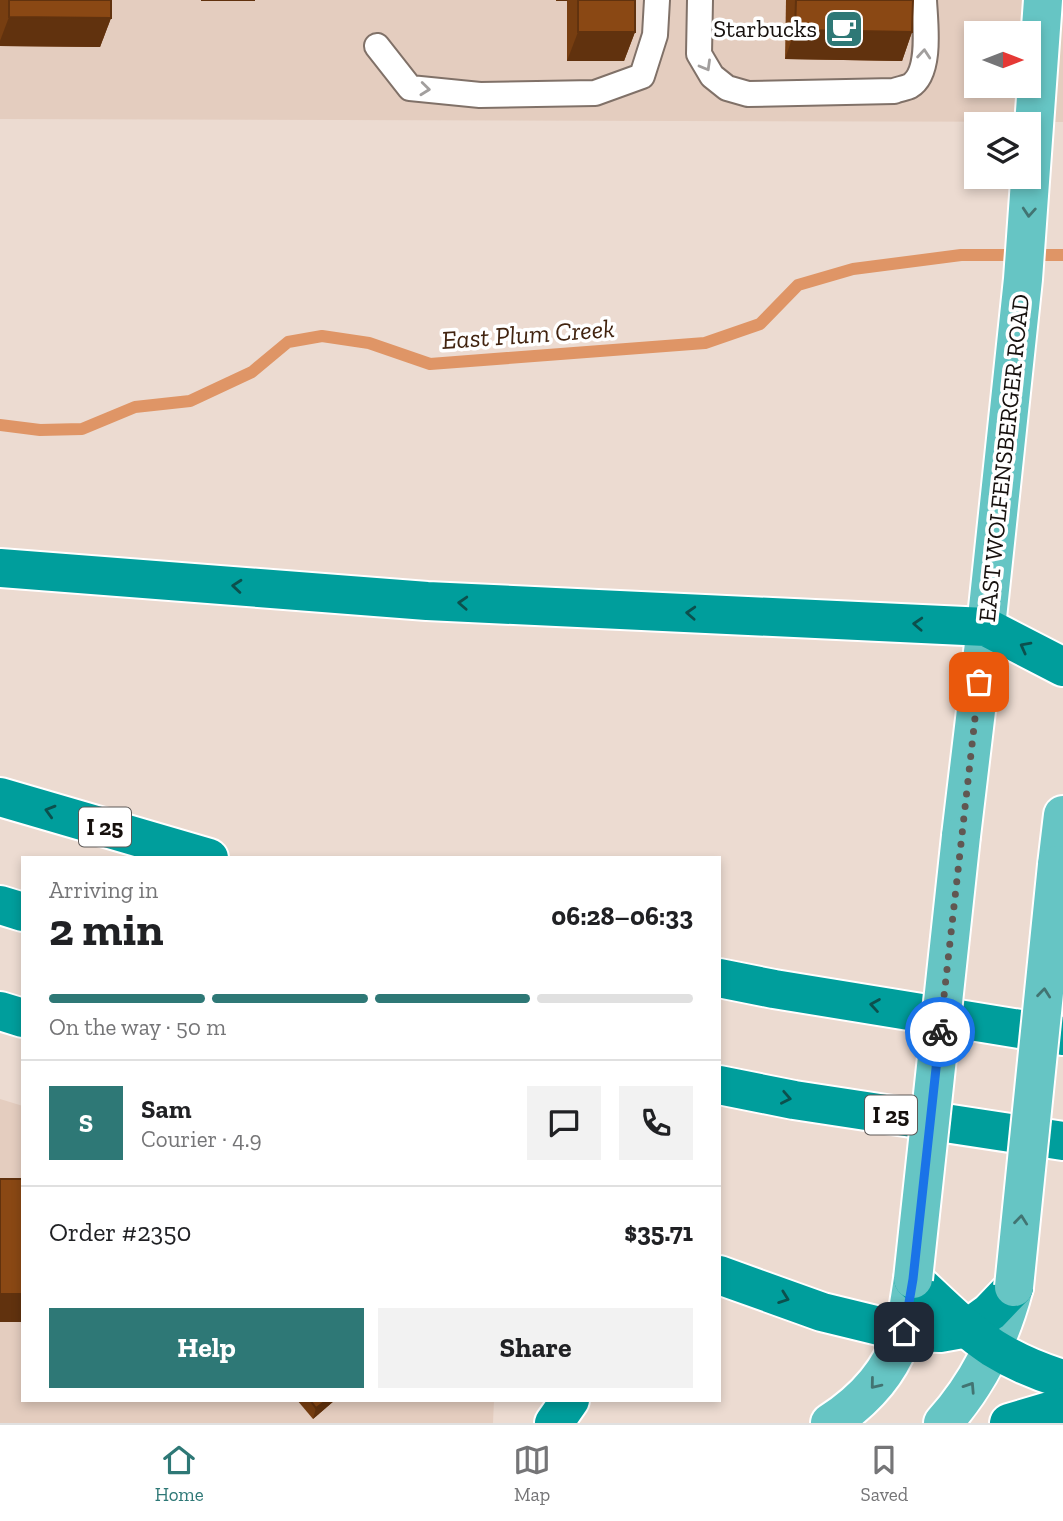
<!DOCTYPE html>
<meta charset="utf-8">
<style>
:root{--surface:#fff;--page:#f2f2f2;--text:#202124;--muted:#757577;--line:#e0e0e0;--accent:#2e7876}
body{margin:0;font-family:"Zilla Slab",serif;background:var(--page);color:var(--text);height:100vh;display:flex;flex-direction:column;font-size:26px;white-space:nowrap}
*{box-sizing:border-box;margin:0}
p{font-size:23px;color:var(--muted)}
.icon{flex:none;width:38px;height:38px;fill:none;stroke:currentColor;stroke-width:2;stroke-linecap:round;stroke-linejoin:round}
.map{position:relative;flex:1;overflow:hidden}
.side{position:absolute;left:21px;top:856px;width:700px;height:546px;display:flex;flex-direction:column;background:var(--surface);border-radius:0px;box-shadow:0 4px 10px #0003}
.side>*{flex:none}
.needle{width:46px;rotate:90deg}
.fabs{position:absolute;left:964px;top:21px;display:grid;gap:14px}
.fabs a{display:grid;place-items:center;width:77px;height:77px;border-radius:0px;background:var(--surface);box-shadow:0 4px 10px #0003;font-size:35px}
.pin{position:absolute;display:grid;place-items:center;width:60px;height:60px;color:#fff;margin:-30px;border-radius:14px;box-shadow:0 4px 10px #0006}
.courier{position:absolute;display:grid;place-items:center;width:70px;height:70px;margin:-35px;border:5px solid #1a73e8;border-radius:50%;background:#fff;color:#222;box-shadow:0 2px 9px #0007}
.headline em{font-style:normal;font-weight:700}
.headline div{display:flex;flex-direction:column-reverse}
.headline{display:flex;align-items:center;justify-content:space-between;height:119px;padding:0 28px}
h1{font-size:46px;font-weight:700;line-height:52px}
.bar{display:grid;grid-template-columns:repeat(4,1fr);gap:10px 7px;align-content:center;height:84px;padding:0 28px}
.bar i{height:9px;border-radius:5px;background:var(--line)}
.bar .selected{background:var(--accent)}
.bar p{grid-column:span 4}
.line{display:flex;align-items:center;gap:18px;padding:0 28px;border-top:2px solid var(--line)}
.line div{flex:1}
.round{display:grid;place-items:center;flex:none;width:74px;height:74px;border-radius:0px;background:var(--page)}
.action{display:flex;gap:14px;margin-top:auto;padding:14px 28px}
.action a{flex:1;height:80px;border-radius:0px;background:var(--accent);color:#fff;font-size:28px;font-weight:700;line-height:80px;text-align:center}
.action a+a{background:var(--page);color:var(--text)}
.tab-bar{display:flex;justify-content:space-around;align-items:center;height:98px;border-top:2px solid var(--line);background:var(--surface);font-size:19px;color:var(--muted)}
.tab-bar a{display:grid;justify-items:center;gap:4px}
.tab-bar .selected{color:var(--accent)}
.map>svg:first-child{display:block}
</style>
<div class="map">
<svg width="1063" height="1423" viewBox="0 0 1063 1423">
<rect width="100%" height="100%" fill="#ecdbd1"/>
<g fill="#e4cdbf" fill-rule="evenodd">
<path d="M0 0H1063V122L0 119ZM976 33H1029V86H976Z"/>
<polygon points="0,1099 23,1106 23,1400 494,1400 493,1423 0,1423"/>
</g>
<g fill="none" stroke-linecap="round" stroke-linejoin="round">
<polyline stroke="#df9566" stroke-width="12" points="0,425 40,430 82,429 135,407 190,401 252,372 288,342 322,336 369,343 430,364 705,343 760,324 798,285 853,269 961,255 1063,255"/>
<defs>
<g id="lane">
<path d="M700 0 699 54 712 76 727 88 748 94 894 91C899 89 906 88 910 86 932 73 925 22 924 0"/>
<polyline points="377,46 410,88 480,95 595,93 642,76 655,35 657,0"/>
</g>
<g id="primary">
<polyline points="961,836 986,627 1023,279 1043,0"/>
<polyline points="1057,865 1063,815"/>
<path d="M830 1423C864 1401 891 1372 903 1333 908 1316 910 1297 913 1279"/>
<path d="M943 1423C977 1385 1001 1337 1014 1287"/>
</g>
<g id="highway">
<polyline points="0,568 427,601 986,627 1063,667"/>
<polyline points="0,797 209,858"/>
<polyline points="0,905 23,912"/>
<polyline points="719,978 774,989 1063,1036"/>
<polyline points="0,1011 23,1018"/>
<polyline points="719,1085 794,1100 1063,1141"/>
<polyline points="719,1275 822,1312 904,1332 940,1333 968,1328 990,1312 1014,1287"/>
<path d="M913 1279C939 1303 964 1329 993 1348 1014 1361 1039 1372 1063 1379"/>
<polyline points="554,1423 570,1400"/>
<polyline points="1009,1423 1063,1407"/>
</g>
</defs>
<use href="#lane" stroke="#807168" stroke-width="28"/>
<use href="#primary" stroke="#fff" stroke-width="42"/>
<use href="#highway" stroke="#fff" stroke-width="42"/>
<use href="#lane" stroke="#fff" stroke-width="24"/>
<use href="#primary" stroke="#66c5c4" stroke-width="38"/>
<use href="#highway" stroke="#009e9c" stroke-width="38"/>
<defs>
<g id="primary-bridge">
<polyline points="913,1279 961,836"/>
<polyline points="1014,1287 1057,865"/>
</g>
</defs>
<use href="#primary-bridge" stroke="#fff" stroke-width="42" stroke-linecap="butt"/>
<use href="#primary-bridge" stroke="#66c5c4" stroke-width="38"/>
</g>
<g fill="#773e11">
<polygon points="0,0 111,0 111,18 100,47 0,46"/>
<polygon points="556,0 635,0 635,32 624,61 567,61 567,1 556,1"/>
<polygon points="786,0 913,0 912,32 902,61 785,59"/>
<polygon points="297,1400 335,1400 313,1419"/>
</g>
<g fill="#61320e">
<rect x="201" y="0" width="54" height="1"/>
<polygon points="557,0 568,0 567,1 556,1"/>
<polygon points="9,17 111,18 100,47 0,46 0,41"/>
<polygon points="795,30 912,32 902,61 785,59"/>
<polygon points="578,32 635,32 624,61 567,61"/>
<rect x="0" y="1294" width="23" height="28"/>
<polygon points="327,1400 335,1400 313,1419 316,1408"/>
</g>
<g fill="#8a4814" stroke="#61320e" stroke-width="2">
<polygon points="9,0 111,0 111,18 9,17"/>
<rect x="578" y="0" width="57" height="32"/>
<polygon points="796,0 913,0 912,32 795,30"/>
<rect x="0" y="1179" width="23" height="115"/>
<polygon points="310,1400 327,1400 316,1408"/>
</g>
<defs><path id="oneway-chevron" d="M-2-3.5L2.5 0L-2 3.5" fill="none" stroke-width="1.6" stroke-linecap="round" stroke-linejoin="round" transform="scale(1.75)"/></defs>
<g stroke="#a29f9e">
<use href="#oneway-chevron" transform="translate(924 54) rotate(-85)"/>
<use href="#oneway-chevron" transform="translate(706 66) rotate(60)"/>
<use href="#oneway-chevron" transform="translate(425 89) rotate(6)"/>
</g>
<g stroke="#427472">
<use href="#oneway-chevron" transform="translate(1029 212) rotate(94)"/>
<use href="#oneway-chevron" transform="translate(1044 993) rotate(-84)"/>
<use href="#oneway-chevron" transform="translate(1021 1220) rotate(-84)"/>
<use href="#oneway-chevron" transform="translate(875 1384) rotate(129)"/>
<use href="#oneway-chevron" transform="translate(970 1387) rotate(-57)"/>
</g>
<g stroke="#0c504d">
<use href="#oneway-chevron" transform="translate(237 586) rotate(-175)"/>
<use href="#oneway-chevron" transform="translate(463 603) rotate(-177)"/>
<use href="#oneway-chevron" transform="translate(691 613) rotate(-177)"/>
<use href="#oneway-chevron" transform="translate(918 624) rotate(-177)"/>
<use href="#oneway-chevron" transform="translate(1025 647) rotate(-152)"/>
<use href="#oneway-chevron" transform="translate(50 811) rotate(-164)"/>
<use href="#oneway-chevron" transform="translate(875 1005) rotate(-171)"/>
<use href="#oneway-chevron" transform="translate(786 1098) rotate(11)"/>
<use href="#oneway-chevron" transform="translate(784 1298) rotate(20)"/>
</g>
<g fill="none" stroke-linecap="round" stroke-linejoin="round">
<polyline stroke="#615752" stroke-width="7" stroke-dasharray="0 12.6" points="940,1032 979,682"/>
<polyline stroke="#1a73e8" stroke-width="9" points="904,1332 913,1279 940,1032"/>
</g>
<defs>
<symbol id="cafe-square" viewBox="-11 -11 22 22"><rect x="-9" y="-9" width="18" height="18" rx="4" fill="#2e7876" stroke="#fff"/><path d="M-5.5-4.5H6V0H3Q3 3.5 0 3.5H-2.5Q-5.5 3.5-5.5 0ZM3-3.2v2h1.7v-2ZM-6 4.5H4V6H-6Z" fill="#fff"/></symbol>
</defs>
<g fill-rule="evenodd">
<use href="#cafe-square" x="822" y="7" width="44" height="44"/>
</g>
<g text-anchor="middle" stroke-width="7" stroke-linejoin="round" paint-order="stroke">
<g fill="#fff" stroke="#5c5856" stroke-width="2">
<rect x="79" y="807.5" width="52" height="39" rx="5"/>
<rect x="865" y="1095.5" width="52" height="39" rx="5"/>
</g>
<g font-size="23" font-weight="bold" fill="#16100d">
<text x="105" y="835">I 25</text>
<text x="891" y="1123">I 25</text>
</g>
<g font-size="24" fill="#16100d" stroke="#fff" text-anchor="end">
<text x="817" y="37">Starbucks</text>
</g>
<g font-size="24" fill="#16100d" stroke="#fff">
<text transform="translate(1004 458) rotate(-84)" y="8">EAST WOLFENSBERGER ROAD</text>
</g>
<g font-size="26" font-style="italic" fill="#41230f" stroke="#fff">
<text transform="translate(528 334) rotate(-4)" y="9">East Plum Creek</text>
</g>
</g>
</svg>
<div class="fabs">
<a><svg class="needle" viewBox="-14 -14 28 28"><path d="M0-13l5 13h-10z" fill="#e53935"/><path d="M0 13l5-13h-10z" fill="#757577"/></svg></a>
<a><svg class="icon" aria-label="layers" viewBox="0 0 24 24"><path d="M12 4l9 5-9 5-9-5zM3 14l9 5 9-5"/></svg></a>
</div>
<div class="pin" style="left:979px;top:682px;background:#ea580c"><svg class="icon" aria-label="bag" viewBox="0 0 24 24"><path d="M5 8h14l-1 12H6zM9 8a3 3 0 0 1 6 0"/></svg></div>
<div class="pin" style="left:904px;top:1332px;background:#1f2937"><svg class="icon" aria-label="home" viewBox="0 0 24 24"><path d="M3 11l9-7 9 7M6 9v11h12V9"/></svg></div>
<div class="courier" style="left:940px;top:1032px"><svg class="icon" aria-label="bike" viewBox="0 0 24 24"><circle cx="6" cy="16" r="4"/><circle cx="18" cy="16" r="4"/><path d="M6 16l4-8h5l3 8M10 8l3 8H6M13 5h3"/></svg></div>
<section class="side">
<div class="headline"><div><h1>2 min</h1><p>Arriving in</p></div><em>06:28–06:33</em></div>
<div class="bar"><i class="selected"></i><i class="selected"></i><i class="selected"></i><i></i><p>On the way · 50 m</p></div>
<div class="line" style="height:126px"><b class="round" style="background:var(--accent);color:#fff">S</b><div><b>Sam</b><p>Courier · 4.9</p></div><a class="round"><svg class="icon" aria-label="chat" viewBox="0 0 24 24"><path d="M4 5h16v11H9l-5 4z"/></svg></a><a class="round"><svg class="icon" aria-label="phone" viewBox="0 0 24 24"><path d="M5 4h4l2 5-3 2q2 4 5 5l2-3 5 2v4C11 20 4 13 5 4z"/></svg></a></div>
<div class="line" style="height:91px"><div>Order #2350</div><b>$35.71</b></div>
<div class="action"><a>Help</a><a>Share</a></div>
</section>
</div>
<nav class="tab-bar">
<a class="selected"><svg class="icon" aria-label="home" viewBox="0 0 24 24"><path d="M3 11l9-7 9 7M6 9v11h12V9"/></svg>Home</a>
<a><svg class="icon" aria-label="map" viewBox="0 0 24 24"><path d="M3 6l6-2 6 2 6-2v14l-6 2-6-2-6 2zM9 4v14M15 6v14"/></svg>Map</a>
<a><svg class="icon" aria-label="saved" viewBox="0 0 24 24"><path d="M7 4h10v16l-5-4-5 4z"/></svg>Saved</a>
</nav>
